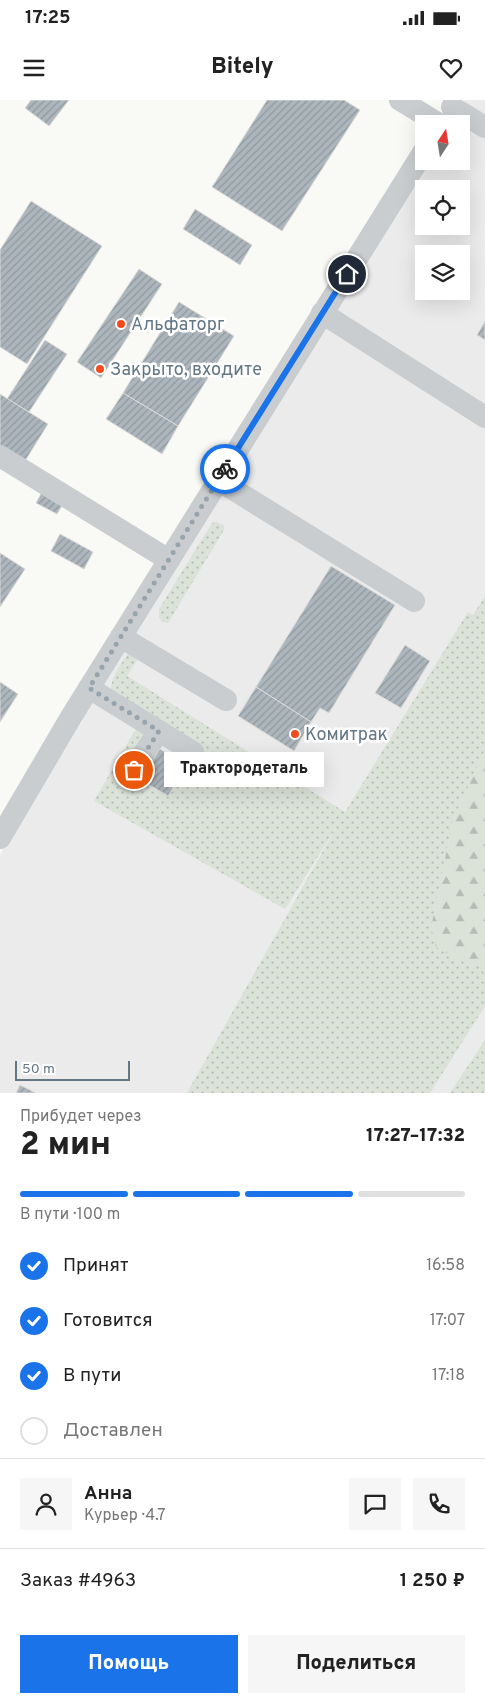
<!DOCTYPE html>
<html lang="ru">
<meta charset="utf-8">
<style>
:root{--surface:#fff;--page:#f6f6f6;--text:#222;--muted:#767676;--line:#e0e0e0;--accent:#1a73e8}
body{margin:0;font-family:Overpass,sans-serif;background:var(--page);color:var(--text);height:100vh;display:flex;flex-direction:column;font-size:19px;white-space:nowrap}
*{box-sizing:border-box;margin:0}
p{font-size:16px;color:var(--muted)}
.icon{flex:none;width:28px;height:28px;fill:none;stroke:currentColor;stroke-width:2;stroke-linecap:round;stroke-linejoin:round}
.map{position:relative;height:993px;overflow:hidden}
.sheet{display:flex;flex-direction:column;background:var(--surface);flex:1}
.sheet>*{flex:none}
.needle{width:32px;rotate:12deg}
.tools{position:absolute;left:415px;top:15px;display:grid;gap:10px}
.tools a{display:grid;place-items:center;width:55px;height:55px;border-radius:0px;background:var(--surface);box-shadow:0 5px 20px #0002;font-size:25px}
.scale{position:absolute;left:15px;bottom:12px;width:115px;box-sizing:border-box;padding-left:5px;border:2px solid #627684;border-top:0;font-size:14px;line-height:18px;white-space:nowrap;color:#627684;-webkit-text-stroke:4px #fff;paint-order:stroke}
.pin{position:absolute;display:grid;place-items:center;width:42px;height:42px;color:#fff;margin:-21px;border:2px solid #fff;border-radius:50%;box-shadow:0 1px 5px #0007}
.courier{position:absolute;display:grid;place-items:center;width:50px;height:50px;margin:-25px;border:4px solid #1a73e8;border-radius:50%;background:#fff;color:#222;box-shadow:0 1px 6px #0007}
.bubble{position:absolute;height:35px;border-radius:0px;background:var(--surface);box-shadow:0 5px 20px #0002;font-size:16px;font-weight:800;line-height:35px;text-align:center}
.headline em{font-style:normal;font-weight:800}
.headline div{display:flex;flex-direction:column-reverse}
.headline{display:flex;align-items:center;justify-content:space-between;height:85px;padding:0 20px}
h1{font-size:32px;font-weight:800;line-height:38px}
.bar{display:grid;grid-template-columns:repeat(4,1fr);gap:8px 5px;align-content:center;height:60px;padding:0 20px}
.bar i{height:6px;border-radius:4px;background:var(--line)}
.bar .on{background:var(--accent)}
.bar p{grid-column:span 4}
.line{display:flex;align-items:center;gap:12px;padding:0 20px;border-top:1px solid var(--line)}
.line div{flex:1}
.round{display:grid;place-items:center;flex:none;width:52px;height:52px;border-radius:0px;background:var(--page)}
ol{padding:0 20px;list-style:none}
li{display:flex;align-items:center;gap:15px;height:55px}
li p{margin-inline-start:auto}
li .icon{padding:5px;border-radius:50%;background:var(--accent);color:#fff;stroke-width:4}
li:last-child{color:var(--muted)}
li i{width:28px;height:28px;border:2px solid var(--line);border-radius:50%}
.cta{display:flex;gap:10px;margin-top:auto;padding:10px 20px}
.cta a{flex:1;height:58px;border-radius:0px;background:var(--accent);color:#fff;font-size:20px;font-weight:800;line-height:58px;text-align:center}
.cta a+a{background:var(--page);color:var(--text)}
.status{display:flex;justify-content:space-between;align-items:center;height:35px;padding:0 25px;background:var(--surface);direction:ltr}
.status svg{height:14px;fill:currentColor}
header{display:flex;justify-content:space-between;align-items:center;height:65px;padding:0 20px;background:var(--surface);font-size:22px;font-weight:800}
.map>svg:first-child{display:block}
</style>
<div class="status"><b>17:25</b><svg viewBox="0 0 49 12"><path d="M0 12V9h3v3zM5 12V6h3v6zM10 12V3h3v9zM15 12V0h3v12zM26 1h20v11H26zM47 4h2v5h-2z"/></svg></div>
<header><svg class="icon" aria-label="menu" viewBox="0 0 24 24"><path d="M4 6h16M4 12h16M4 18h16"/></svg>Bitely<svg class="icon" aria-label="heart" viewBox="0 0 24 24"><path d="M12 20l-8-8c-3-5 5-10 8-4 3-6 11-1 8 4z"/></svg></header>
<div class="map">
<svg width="485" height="993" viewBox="0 0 485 993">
<defs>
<pattern id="grass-dots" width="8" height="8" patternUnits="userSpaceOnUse" patternTransform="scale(1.25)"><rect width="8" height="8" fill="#dbe2d7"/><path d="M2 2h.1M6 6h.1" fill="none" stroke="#b5bcb4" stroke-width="1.8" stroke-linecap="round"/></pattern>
<pattern id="forest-firs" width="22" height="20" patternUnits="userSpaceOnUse" patternTransform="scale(1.25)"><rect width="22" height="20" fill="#dbe2d7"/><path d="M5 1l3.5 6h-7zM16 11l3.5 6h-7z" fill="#b5bcb4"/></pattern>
<pattern id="building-hatch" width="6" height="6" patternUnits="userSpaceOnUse" patternTransform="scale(1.25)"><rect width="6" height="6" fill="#adb6bc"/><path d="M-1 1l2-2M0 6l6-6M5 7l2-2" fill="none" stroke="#90999e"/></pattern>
</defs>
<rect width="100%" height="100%" fill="#f9f9f6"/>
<path fill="#eaebea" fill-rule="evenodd" d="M465 0H485V993H0V755L11 734 426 61H461V24H450ZM424 89H461V126H424ZM424 154H461V191H424Z"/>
<g fill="url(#grass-dots)">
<polygon points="216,422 224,425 224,430 168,523 163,522 159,518 159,509 212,423"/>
<path d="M485 496V650L453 720 431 827 469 865 485 867V906L430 993H187L337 726 285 809 94 701 138 625 150 632 126 670 167 696 197 648 111 590C111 575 123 562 131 549L139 557 127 576 345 712 468 512 473 515Z"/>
<polygon points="485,940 485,993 450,993"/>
</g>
<polygon fill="url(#forest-firs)" points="485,650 485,867 469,865 436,847 431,827 453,720"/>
<g fill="url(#building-hatch)" stroke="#dbdbd9">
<polygon points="31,0 69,0 49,26 25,8"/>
<polygon points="267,0 344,0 360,10 282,131 212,87"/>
<polygon points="31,101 102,146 27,264 0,247 0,150"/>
<polygon points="195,109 252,145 240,165 183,129"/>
<polygon points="139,169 162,184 101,278 77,262"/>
<polygon points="179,202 234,236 178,326 123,293"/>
<polygon points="485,221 485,240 477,235"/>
<polygon points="45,240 67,254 29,312 7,299"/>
<polygon points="123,293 178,326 162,354 106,319"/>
<polygon points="0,294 48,324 25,361 0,345"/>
<polygon points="42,392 63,404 57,414 36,403"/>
<polygon points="60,434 93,452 84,469 51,451"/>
<polygon points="0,453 25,469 0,507"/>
<polygon points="331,466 395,505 329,613 320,608 311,622 256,587"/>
<polygon points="405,545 430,561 401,608 375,593"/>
<polygon points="0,582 18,594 0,622"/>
<polygon points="256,587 311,622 294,651 238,616"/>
<polygon points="160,649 187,665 168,696 141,680"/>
<polygon points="20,985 36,993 16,993"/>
</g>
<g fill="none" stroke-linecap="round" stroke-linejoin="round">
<g stroke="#c9cdd0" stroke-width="22">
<polyline points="400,0 439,24"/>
<polyline points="452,7 485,27"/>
<polyline points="322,213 485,317"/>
<polyline points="0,356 169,460"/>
<polyline points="218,380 414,501"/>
<polyline points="121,537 226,600"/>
<polyline points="89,588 193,652"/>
<polyline points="133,670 159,631"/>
<polyline points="0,738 71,617 424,51"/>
</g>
</g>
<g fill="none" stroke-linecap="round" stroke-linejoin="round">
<polyline stroke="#97a4ac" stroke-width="5" stroke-dasharray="0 9" points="134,670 159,631 89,588 225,369"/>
<polyline stroke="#1a73e8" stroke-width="6" points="225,369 347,174"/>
</g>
<g fill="#f24b1e" stroke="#fff" stroke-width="2">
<circle cx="121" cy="224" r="5"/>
<circle cx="100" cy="269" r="5"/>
<circle cx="295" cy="634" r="5"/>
</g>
<g text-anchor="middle" stroke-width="5" stroke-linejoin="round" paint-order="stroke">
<g font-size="18" fill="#627684" stroke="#fff" text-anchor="start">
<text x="131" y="230">Альфаторг</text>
<text x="110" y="275">Закрыто, входите</text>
<text x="305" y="640">Комитрак</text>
</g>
</g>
</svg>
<div class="tools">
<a><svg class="needle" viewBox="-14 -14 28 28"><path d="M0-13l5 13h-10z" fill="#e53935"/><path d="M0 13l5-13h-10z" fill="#767676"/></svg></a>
<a><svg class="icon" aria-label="locate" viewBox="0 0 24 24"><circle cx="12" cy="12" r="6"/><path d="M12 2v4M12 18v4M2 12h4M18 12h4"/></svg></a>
<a><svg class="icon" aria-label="layers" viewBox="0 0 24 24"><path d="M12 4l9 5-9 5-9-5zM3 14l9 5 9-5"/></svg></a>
</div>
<div class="scale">50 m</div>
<div class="pin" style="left:134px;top:670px;background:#ea580c"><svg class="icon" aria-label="bag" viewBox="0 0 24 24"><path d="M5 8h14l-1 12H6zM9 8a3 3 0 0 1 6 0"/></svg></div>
<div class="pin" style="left:347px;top:174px;background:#1f2937"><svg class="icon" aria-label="home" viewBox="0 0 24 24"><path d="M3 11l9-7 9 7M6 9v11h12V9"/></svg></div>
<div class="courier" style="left:225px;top:369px"><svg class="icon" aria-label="bike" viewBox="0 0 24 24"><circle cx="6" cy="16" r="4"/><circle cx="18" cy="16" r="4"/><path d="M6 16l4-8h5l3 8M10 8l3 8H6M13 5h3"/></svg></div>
<div class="bubble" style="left:164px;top:652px;width:160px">Трактородеталь</div>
</div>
<section class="sheet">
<div class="headline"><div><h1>2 мин</h1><p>Прибудет через</p></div><em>17:27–17:32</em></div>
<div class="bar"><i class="on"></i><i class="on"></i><i class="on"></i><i></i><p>В пути · 100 m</p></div>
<ol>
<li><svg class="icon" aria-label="check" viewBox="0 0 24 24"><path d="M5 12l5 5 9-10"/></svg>Принят<p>16:58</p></li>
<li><svg class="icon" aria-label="check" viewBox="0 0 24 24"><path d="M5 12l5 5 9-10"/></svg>Готовится<p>17:07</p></li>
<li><svg class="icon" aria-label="check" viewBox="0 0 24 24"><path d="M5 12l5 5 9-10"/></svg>В пути<p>17:18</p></li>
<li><i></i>Доставлен</li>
</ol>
<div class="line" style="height:90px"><a class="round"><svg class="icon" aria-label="person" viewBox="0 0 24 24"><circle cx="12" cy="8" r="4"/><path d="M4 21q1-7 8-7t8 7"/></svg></a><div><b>Анна</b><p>Курьер · 4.7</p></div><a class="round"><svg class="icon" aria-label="chat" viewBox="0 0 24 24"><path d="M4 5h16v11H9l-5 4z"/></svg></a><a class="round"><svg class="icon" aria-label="phone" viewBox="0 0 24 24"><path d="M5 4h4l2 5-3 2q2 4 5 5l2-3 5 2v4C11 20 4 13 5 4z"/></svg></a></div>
<div class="line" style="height:65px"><div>Заказ #4963</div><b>1 250 ₽</b></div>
<div class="cta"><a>Помощь</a><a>Поделиться</a></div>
</section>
